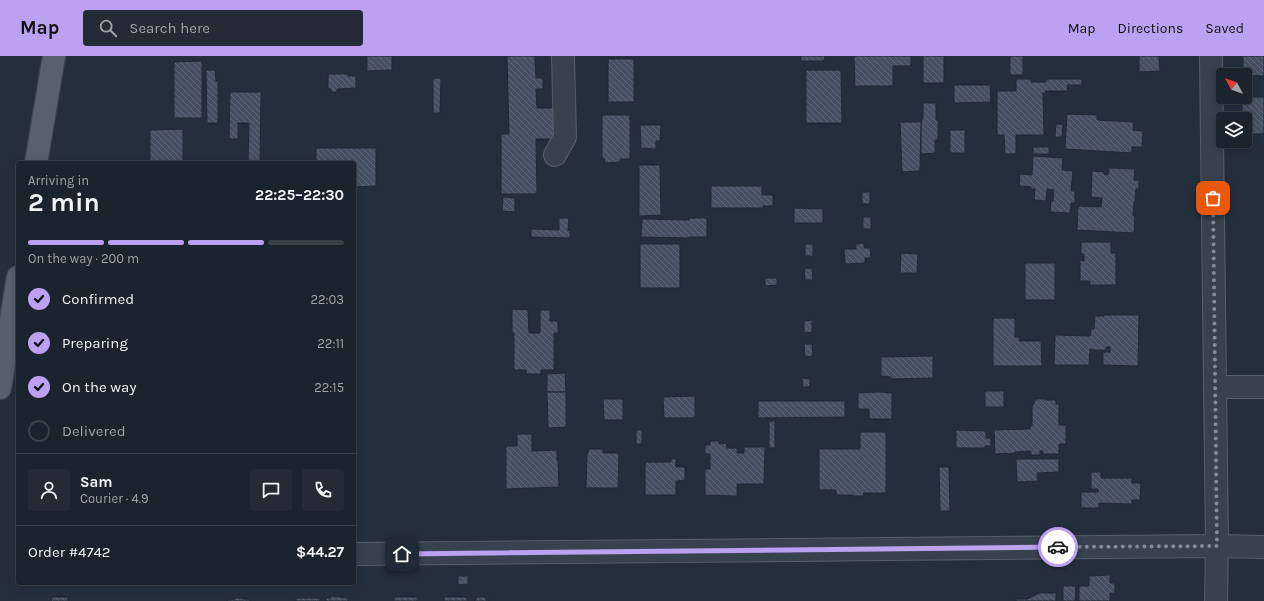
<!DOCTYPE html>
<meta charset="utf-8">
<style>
:root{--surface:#1b232e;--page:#242b36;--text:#f1f3f6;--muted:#a0a4aa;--line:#39404a;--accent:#bca0f2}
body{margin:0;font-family:Karla,sans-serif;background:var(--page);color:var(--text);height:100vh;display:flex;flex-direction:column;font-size:15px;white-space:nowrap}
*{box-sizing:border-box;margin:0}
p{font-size:13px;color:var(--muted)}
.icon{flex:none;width:22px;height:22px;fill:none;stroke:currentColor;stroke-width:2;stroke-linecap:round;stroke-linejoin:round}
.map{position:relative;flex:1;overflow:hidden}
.panel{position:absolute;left:16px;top:105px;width:340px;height:424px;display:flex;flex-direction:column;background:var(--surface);border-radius:4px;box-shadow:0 2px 10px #0003,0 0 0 1px var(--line)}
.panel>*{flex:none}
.needle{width:26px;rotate:311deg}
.controls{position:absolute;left:1216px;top:12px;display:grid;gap:8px}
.controls a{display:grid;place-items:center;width:36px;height:36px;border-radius:4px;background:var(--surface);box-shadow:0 2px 10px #0003,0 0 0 1px var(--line);font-size:20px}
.pin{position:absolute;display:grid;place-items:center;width:34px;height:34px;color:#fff;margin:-17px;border-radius:8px;box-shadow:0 2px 6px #0006}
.courier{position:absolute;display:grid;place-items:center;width:40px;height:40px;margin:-20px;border:3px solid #bca0f2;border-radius:50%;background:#fff;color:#222;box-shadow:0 1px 5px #0007}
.headline em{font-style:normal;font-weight:700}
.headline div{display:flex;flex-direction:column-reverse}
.headline{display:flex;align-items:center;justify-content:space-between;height:68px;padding:0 12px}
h1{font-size:26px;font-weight:700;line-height:30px}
.bar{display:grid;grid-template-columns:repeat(4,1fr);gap:6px 4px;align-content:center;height:48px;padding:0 12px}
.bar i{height:5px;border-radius:3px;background:var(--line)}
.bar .on{background:var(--accent)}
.bar p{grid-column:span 4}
.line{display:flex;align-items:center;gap:10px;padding:0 12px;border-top:1px solid var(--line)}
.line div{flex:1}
.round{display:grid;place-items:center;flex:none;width:42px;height:42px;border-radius:4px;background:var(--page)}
ol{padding:0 12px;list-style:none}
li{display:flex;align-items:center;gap:12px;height:44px}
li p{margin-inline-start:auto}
li .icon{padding:4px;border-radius:50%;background:var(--accent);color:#111;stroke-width:4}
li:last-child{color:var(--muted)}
li i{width:22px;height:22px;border:2px solid var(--line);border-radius:50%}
header{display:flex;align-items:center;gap:24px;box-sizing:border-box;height:56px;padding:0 20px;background:var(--accent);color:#111}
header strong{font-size:19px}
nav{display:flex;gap:22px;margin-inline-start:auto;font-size:14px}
.search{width:280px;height:36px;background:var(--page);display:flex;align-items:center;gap:10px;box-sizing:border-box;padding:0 14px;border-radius:4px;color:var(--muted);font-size:15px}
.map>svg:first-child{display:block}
</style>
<header>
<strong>Map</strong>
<div class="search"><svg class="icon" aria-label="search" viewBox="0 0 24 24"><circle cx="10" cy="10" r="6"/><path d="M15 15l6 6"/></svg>Search here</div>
<nav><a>Map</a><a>Directions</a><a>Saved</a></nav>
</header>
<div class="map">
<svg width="1264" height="545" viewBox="0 0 1264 545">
<defs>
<pattern id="building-back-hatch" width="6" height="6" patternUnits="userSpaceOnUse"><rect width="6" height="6" fill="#455162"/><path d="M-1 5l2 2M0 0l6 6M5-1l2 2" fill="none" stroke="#5d6877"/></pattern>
</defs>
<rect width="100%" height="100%" fill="#242f3e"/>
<g fill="url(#building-back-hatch)" stroke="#1f2835">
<polygon points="367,0 392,0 392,14 367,15"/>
<polygon points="507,0 535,0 536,22 543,22 543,33 536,33 537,52 554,52 554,83 536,83 537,138 501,138 501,78 509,78"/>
<polygon points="801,0 825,0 824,5 801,5"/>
<polygon points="854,0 911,0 911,10 893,10 893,30 855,30"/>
<rect x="923" y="0" width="21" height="27"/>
<rect x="1010" y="0" width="13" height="19"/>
<polygon points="1139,0 1159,0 1160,15 1139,16"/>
<polygon points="1243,0 1264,0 1264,20 1243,19"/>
<rect x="608" y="3" width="26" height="43"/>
<polygon points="202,5 202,62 174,62 174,6"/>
<polygon points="206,14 215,14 216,25 218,25 218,67 207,67"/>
<polygon points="806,14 841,14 842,67 806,67"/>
<polygon points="328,18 348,18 348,20 356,20 356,32 337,33 337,36 331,36 331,33 328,33"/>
<polygon points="433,22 441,22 440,57 433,57"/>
<polygon points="1016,23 1032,23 1031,26 1046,26 1046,23 1082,23 1082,29 1067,29 1068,35 1046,35 1046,37 1043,37 1044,79 1016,79 1016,98 1005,98 1004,79 997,79 997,35 1016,35"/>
<polygon points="954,29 990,29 991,46 954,47"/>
<polygon points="230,36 261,36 260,107 248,107 249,67 238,67 238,83 229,83"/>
<polygon points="1242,41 1264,41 1264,78 1245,78 1245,63 1242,63"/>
<polygon points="923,47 936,47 936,64 938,64 938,84 935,84 935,97 921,98 921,66 922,66 922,63 923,63"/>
<polygon points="1067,58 1097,59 1097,64 1134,66 1133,74 1143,75 1142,91 1132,91 1132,97 1065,93"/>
<polygon points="602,59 630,59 630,103 620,103 620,106 605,107 604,102 602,103"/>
<polygon points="900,66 921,66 920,115 902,116"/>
<polygon points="1056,68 1063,68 1062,81 1055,81"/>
<polygon points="640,69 661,69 660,85 656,85 656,93 641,92"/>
<polygon points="183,73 183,107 150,107 150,74"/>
<rect x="950" y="74" width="15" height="23"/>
<rect x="1033" y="91" width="16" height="7"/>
<polygon points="316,92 376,92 376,130 354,131 354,107 316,107"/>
<polygon points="1033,100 1063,102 1062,114 1073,115 1071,135 1075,135 1075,147 1071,147 1070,157 1050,156 1051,145 1053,145 1054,134 1047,133 1046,145 1034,144 1035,133 1031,133 1031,131 1019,130 1020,118 1032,119"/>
<polygon points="639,109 660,109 661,159 639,160"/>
<polygon points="1109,112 1135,113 1134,124 1139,124 1139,133 1136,133 1135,145 1134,146 1133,160 1135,160 1134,177 1077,174 1078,150 1101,151 1102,142 1091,141 1092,115 1104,116 1104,118 1108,119"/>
<polygon points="711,130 762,130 762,139 773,139 773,150 763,150 763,152 711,152"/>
<rect x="862" y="136" width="8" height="12"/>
<polygon points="503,141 515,142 515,156 502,155"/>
<polygon points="794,152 823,153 823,167 794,167"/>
<rect x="863" y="161" width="8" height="12"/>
<polygon points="559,162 569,162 568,175 570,174 570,182 531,181 531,173 559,174"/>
<polygon points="689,162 707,162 707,181 689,181 689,182 641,181 642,163 689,164"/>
<polygon points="1081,186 1111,186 1111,197 1116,197 1116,229 1090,229 1090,225 1080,225 1080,204 1084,205 1084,198 1081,198"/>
<polygon points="864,187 864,192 870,192 871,202 865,202 865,207 845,208 844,193 856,193 856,188"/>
<rect x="640" y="188" width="40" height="44"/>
<rect x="805" y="188" width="8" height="12"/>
<polygon points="901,197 918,198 917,217 900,217"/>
<rect x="1025" y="207" width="30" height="37"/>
<polygon points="812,212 813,224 805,224 804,213"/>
<polygon points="765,222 777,222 777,229 765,230"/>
<polygon points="512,253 528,254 529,277 540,277 540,254 550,254 550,265 558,265 558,277 554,277 554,314 541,314 541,318 526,318 526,314 514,314 514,277 512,277"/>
<polygon points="1104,259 1139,259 1138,310 1103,309 1103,296 1110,296 1110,291 1106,291 1106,294 1092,294 1092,293 1090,293 1089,309 1054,309 1055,279 1090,280 1091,273 1094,273 1095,260 1104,260"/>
<polygon points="993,262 1015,262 1015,281 1020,281 1019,285 1041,285 1042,310 993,310"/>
<polygon points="812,264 812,276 804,277 804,265"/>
<polygon points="804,288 812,288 813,300 805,301"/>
<polygon points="933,300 933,322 891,323 891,321 881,320 881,301"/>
<polygon points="565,317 566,336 547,336 547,318"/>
<polygon points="802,322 810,323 810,331 803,331"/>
<rect x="985" y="335" width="19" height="16"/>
<polygon points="547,336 566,336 566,371 548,372"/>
<polygon points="879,336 892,337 892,363 869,363 869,353 858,353 858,337"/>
<polygon points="695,340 695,362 664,362 663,341"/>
<polygon points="603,343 623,343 623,364 604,364"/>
<polygon points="1036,343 1046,343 1046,344 1056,344 1056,348 1059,348 1059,369 1066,369 1066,388 1059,388 1059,398 1043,398 1043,395 1040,395 1040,399 1031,399 1031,395 1015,396 1015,397 995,398 994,374 1030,373 1030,370 1032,370 1032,351"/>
<polygon points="758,345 845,345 845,361 758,362"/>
<rect x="769" y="365" width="6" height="27"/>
<rect x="636" y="374" width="6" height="14"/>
<polygon points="956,374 986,375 986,382 991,382 991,390 985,390 985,392 956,392"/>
<polygon points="860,376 886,376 886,437 863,437 864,440 853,440 853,439 836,439 836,434 819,434 819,393 860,393"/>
<polygon points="517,378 532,378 532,395 557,394 557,404 558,404 559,431 506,433 506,390 517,390"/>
<polygon points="710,385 719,385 719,388 726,387 727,392 737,392 737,397 744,397 744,391 765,391 764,428 737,428 737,440 705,439 705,413 710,413 710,398 705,398 705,389 710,389"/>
<polygon points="589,393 603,393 603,397 619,397 618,432 586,432 587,397 588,397"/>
<polygon points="671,403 676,403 676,411 685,411 685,424 676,425 676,439 645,439 645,406 671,406"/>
<polygon points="1016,403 1059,403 1059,416 1037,417 1038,425 1017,426"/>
<polygon points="939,411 949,411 950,455 940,455"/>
<polygon points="1091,416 1101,416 1101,422 1132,422 1132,427 1141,427 1140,444 1132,444 1132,448 1099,447 1099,452 1081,452 1081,436 1098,436 1098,433 1091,433"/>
<polygon points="1110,519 1110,527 1115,527 1115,537 1110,537 1110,545 1079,545 1079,530 1089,530 1089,520"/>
<polygon points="458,520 468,520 468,528 458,529"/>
<polygon points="1063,530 1076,530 1075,545 1063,545"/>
<polygon points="1040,537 1056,537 1056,545 1016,545 1016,543 1027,543"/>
<polygon points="331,540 348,542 348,545 326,545 326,542 331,542"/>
<polygon points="52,541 68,541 68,545 51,545"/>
<rect x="394" y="541" width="23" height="4"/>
<rect x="444" y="541" width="23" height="4"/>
<polygon points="476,541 486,541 486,544 489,544 489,545 473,545 476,544"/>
<polygon points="235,542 243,542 243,543 250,543 250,545 228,545 227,544 235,543"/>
<rect x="296" y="542" width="24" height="3"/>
</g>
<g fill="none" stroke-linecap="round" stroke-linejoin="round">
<defs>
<g id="minor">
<polyline points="1211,0 1217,490 1216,545"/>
<polyline points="555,99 565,81 563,0"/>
<polyline points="1215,331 1264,331"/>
<polyline points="354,498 1217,490 1264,491"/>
</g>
<g id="major">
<polyline points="36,107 54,0"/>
<polyline points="0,332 18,221"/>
</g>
</defs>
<use href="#minor" stroke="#565f6c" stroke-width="24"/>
<use href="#major" stroke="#414a57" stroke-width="24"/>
<use href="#minor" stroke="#38414e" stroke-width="22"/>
<use href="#major" stroke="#56606e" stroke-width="22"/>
</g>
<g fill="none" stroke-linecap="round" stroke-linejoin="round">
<polyline stroke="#828b98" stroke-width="4" stroke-dasharray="0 7.2" points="1058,491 1217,490 1213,142"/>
<polyline stroke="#bca0f2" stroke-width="5" points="402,498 1058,491"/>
</g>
</svg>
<div class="controls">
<a><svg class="needle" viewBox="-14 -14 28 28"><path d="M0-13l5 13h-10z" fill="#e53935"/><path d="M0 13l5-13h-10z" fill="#a0a4aa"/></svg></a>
<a><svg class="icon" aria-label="layers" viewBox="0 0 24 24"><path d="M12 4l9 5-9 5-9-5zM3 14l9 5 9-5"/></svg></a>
</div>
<div class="pin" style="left:1213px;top:142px;background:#ea580c"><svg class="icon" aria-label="bag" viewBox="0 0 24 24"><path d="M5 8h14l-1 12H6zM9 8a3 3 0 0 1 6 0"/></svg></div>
<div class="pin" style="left:402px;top:498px;background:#1f2937"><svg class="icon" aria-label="home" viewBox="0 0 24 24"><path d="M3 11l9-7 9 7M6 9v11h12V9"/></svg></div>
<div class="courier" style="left:1058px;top:491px"><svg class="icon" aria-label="car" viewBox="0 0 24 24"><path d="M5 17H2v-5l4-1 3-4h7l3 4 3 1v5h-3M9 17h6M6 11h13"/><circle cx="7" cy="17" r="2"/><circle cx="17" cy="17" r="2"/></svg></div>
<section class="panel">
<div class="headline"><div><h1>2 min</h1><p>Arriving in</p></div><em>22:25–22:30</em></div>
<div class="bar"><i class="on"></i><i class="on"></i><i class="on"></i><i></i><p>On the way · 200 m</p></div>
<ol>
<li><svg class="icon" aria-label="check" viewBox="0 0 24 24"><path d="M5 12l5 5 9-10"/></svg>Confirmed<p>22:03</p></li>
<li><svg class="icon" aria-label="check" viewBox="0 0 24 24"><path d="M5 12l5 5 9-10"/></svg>Preparing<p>22:11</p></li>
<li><svg class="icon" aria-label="check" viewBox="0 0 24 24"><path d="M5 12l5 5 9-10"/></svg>On the way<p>22:15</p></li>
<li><i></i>Delivered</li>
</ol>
<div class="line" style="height:72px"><a class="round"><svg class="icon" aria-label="person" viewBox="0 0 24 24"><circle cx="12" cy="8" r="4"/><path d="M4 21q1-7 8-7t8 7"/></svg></a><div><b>Sam</b><p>Courier · 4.9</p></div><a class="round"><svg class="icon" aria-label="chat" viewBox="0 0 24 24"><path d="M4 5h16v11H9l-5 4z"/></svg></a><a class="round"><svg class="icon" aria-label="phone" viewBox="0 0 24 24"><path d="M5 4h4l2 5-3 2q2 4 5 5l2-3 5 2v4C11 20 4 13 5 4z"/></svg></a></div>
<div class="line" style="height:52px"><div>Order #4742</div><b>$44.27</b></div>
</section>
</div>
